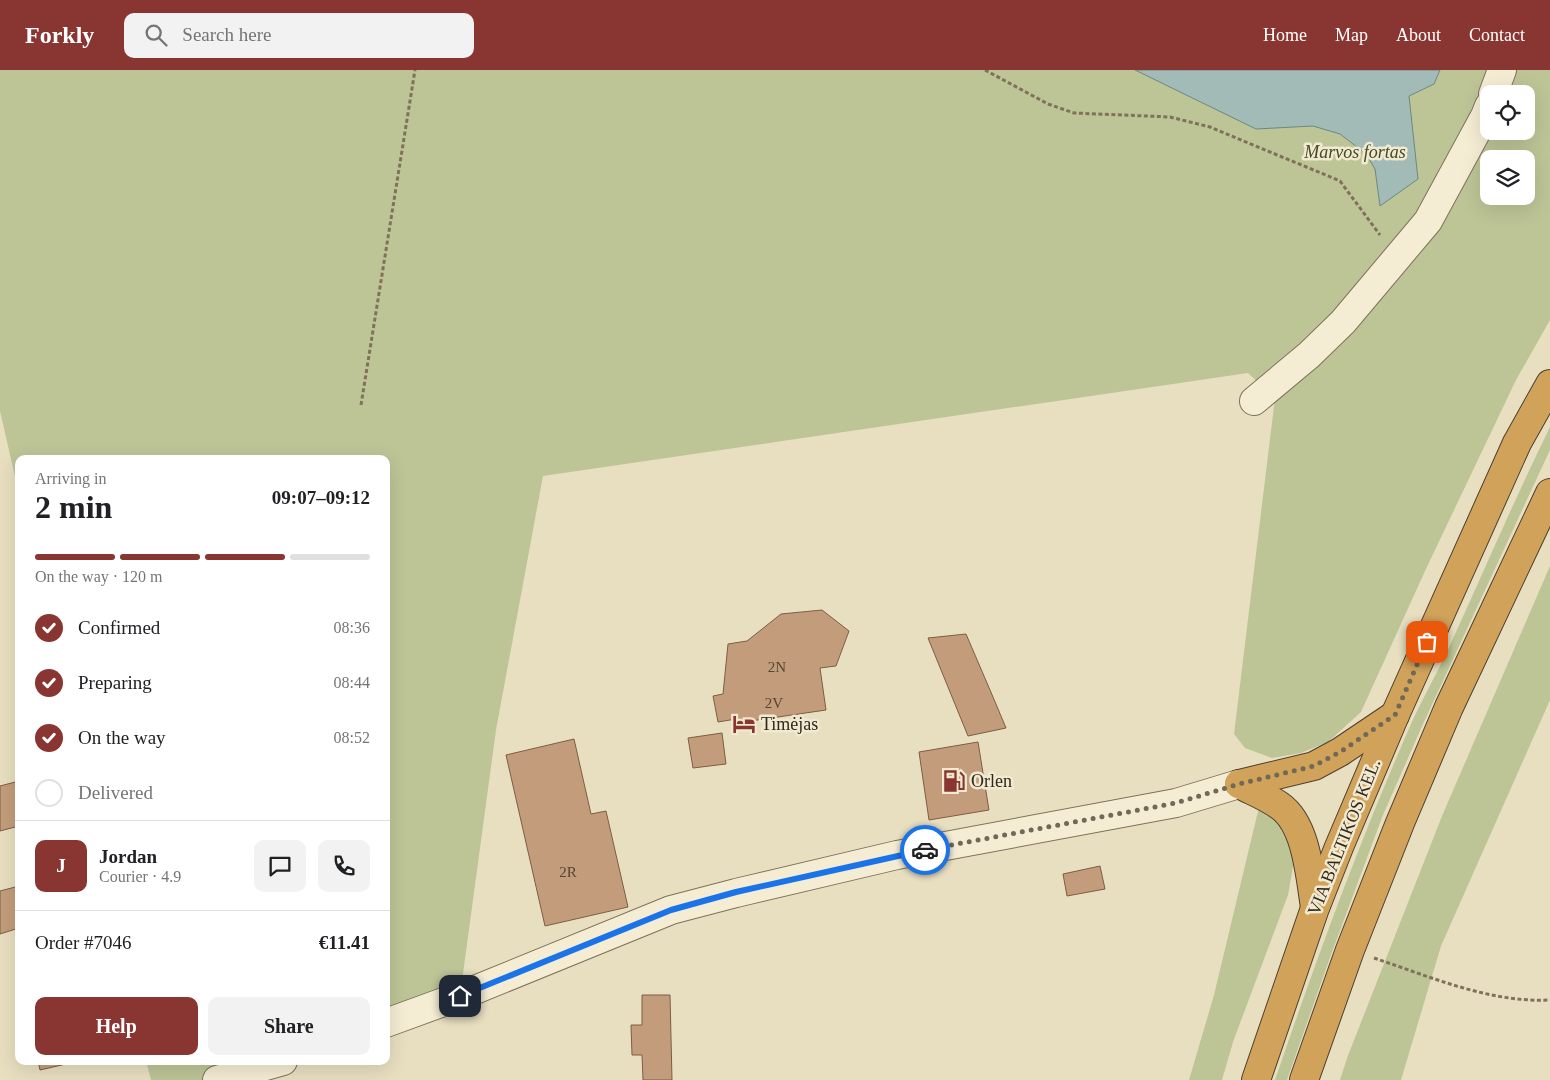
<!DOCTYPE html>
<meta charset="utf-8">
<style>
:root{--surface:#fff;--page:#f2f2f2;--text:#202124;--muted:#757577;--line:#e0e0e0;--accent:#893531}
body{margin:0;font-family:Georgia,serif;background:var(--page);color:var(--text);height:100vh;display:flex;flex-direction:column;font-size:19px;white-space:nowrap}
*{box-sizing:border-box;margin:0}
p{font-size:16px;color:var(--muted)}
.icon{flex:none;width:28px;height:28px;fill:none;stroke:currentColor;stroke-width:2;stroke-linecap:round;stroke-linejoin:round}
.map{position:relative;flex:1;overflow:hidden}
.panel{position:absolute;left:15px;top:385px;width:375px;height:610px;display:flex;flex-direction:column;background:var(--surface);border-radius:10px;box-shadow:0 5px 20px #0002}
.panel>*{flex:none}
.controls{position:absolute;left:1480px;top:15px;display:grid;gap:10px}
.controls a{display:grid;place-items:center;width:55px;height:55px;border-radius:10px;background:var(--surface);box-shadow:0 5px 20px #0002;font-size:25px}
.pin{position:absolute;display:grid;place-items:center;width:42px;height:42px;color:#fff;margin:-21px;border-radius:10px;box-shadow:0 2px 8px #0006}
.courier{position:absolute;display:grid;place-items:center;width:50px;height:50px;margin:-25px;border:4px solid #1a73e8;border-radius:50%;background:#fff;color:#222;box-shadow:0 1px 6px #0007}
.overview em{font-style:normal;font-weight:700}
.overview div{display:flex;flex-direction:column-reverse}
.overview{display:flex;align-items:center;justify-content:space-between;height:85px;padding:0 20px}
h1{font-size:32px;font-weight:700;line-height:38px}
.bar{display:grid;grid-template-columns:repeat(4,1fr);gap:8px 5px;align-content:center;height:60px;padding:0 20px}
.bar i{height:6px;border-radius:4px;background:var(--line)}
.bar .selected{background:var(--accent)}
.bar p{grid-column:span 4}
.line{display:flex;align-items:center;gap:12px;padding:0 20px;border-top:1px solid var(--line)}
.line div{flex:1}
.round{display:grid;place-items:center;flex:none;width:52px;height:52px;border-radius:10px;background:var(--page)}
ol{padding:0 20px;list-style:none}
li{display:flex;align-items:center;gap:15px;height:55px}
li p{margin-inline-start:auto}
li .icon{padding:5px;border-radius:50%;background:var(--accent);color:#fff;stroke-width:4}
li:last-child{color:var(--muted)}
li i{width:28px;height:28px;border:2px solid var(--line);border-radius:50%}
.button{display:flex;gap:10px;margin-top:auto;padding:10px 20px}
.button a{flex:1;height:58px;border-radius:10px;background:var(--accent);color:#fff;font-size:20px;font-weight:700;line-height:58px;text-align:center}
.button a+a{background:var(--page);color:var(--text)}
header{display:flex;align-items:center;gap:30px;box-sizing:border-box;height:70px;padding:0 25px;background:var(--accent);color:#fff}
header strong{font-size:24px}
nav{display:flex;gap:28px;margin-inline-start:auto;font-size:18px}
.search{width:350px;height:45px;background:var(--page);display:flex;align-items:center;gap:12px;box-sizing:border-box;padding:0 18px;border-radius:10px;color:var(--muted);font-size:19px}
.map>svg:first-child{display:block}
</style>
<header>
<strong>Forkly</strong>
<div class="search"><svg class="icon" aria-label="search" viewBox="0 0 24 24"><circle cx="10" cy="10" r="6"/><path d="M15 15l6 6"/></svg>Search here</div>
<nav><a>Home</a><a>Map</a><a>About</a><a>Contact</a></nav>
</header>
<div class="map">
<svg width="1550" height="1010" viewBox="0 0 1550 1010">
<rect width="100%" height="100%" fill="#e8dfc1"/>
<g fill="#bdc597" fill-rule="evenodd">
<path d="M0 0H1550V250L1516 310 1425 501 1361 642 1328 672 1301 683 1272 688 1245 678 1234 664 1275 328 1248 303 543 406 496 660 460 926 386 953V389H19V424L0 341ZM1489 24H1526V61H1489ZM1489 89H1526V126H1489Z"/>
<path d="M1550 357V380L1423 654 1383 745 1332 882 1287 1010H1275C1316 890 1360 770 1411 654 1423 627 1439 600 1451 573 1484 501 1515 428 1550 357Z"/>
<polygon points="1550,496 1550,630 1441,876 1401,1010 1340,1010 1347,988 1442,746"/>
<polygon points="1259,737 1280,751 1294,791 1288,825 1233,972 1222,1010 1189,1010 1214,925"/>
<polygon points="146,991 283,991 217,1010 151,1010"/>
</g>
<polygon fill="#a3bbb6" stroke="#6c8882" points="1135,0 1440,0 1434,14 1409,26 1418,109 1380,136 1375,99 1366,84 1340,64 1313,56 1256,59"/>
<g fill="#c39d7b" stroke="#7d5d43">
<polygon points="822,540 849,561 836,596 820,598 826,640 737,653 736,649 718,652 713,626 723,624 728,574 747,571 781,544"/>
<polygon points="966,564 993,627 1006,658 968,666 928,568"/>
<polygon points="722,663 726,694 693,698 688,668"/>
<polygon points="574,669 591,744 606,741 628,837 545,856 506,685"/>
<polygon points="978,672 989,740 929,750 919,682"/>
<polygon points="19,711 19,756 0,761 0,716"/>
<polygon points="1100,796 1105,819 1067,826 1063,804"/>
<polygon points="19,816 19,858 0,864 0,821"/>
<polygon points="642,925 670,925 672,1010 643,1010 642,985 632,985 631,955 642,955"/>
<polygon points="38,991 79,991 40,1000"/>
</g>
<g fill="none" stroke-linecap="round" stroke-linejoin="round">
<defs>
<g id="street">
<polyline points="1493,24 1502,0"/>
<polyline points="1254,331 1309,285 1343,252 1428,151 1485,46 1489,36"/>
<polyline points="386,953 460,926 671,840 736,823 897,785 1176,733 1239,714"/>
<polyline points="217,1010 283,991"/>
</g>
<g id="highway">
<polyline points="1239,714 1314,696 1340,682 1395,645"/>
<path d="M1239 714C1252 721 1268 727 1280 736 1307 755 1310 807 1315 837"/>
<polyline points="1256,1010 1315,838 1339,777 1395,645 1517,373 1550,314"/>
<polyline points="1304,1010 1350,880 1400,753 1449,637 1550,423"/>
</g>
</defs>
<use href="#street" stroke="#80715b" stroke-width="30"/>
<use href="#highway" stroke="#4e3f2f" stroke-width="30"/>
<g stroke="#80715b" stroke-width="3" stroke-dasharray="4 2.5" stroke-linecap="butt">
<polyline points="985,0 1048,34 1074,43 1170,47 1210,57 1340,111 1380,165"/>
<polyline points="361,335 415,0"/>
<path d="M1374 888C1431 907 1490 933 1550 930"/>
</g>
<use href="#street" stroke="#f4ecd3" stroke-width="28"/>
<use href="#highway" stroke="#d0a25a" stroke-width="28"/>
</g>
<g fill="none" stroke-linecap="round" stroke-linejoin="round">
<polyline stroke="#716856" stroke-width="5" stroke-dasharray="0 9" points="925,780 1176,733 1239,714 1314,696 1340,682 1395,645 1427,572"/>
<polyline stroke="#1a73e8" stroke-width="6" points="460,926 671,840 736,822 925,780"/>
</g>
<defs>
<symbol id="hotel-bare" viewBox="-9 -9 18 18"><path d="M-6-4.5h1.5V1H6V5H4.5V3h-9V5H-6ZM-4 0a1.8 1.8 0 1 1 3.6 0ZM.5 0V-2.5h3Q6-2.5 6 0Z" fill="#893531" stroke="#f1e9d0" stroke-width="2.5" paint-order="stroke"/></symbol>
<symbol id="fuel-bare" viewBox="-9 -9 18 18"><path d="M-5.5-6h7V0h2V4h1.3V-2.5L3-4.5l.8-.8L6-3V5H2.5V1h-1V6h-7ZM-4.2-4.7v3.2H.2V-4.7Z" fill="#893531" stroke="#f1e9d0" stroke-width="2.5" paint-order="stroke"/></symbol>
</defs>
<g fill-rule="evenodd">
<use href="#hotel-bare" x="728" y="638" width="32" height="32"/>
<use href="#fuel-bare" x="938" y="695" width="32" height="32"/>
</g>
<g text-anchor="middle" stroke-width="5" stroke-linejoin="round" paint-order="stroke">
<g font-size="15" fill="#564534">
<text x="777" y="602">2N</text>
<text x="774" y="638">2V</text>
<text x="568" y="807">2R</text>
</g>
<g font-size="18" font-style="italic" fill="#404c26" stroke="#f1e9d0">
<text x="1355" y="88">Marvos fortas</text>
</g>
<g font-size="18" fill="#31281d" stroke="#f1e9d0" text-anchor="start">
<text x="761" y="660">Timėjas</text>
<text x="971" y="717">Orlen</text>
</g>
<g font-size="18" fill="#31281d" stroke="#f1e9d0">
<text transform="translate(1344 767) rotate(-68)" y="6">VIA BALTIKOS KEL.</text>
</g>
</g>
</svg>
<div class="controls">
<a><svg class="icon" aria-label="locate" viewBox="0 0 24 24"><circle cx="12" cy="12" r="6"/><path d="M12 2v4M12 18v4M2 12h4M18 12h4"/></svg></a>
<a><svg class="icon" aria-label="layers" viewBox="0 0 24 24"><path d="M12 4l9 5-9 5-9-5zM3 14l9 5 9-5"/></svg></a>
</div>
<div class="pin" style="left:1427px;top:572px;background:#ea580c"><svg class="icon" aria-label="bag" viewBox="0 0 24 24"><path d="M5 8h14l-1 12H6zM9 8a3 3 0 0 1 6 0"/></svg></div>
<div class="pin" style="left:460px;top:926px;background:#1f2937"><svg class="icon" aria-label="home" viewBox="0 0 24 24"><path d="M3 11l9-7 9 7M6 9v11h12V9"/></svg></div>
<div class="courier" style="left:925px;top:780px"><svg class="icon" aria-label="car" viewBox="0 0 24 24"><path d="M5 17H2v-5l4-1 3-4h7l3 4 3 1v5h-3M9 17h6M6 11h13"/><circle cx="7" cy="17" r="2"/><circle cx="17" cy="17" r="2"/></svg></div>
<section class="panel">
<div class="overview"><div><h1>2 min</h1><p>Arriving in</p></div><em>09:07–09:12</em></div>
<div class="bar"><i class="selected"></i><i class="selected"></i><i class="selected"></i><i></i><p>On the way · 120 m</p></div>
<ol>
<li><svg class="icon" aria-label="check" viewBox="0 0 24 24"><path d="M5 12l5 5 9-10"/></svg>Confirmed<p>08:36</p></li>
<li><svg class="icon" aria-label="check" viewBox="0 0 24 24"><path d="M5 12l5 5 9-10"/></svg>Preparing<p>08:44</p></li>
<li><svg class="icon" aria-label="check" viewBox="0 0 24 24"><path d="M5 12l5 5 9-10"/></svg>On the way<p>08:52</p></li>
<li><i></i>Delivered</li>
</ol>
<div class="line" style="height:90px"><b class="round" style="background:var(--accent);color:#fff">J</b><div><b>Jordan</b><p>Courier · 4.9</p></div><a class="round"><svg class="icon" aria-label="chat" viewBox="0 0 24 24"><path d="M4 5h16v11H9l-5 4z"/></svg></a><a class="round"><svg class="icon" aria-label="phone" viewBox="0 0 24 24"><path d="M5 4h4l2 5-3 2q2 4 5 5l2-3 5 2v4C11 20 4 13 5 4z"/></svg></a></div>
<div class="line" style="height:65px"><div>Order #7046</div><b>€11.41</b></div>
<div class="button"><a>Help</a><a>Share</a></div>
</section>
</div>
